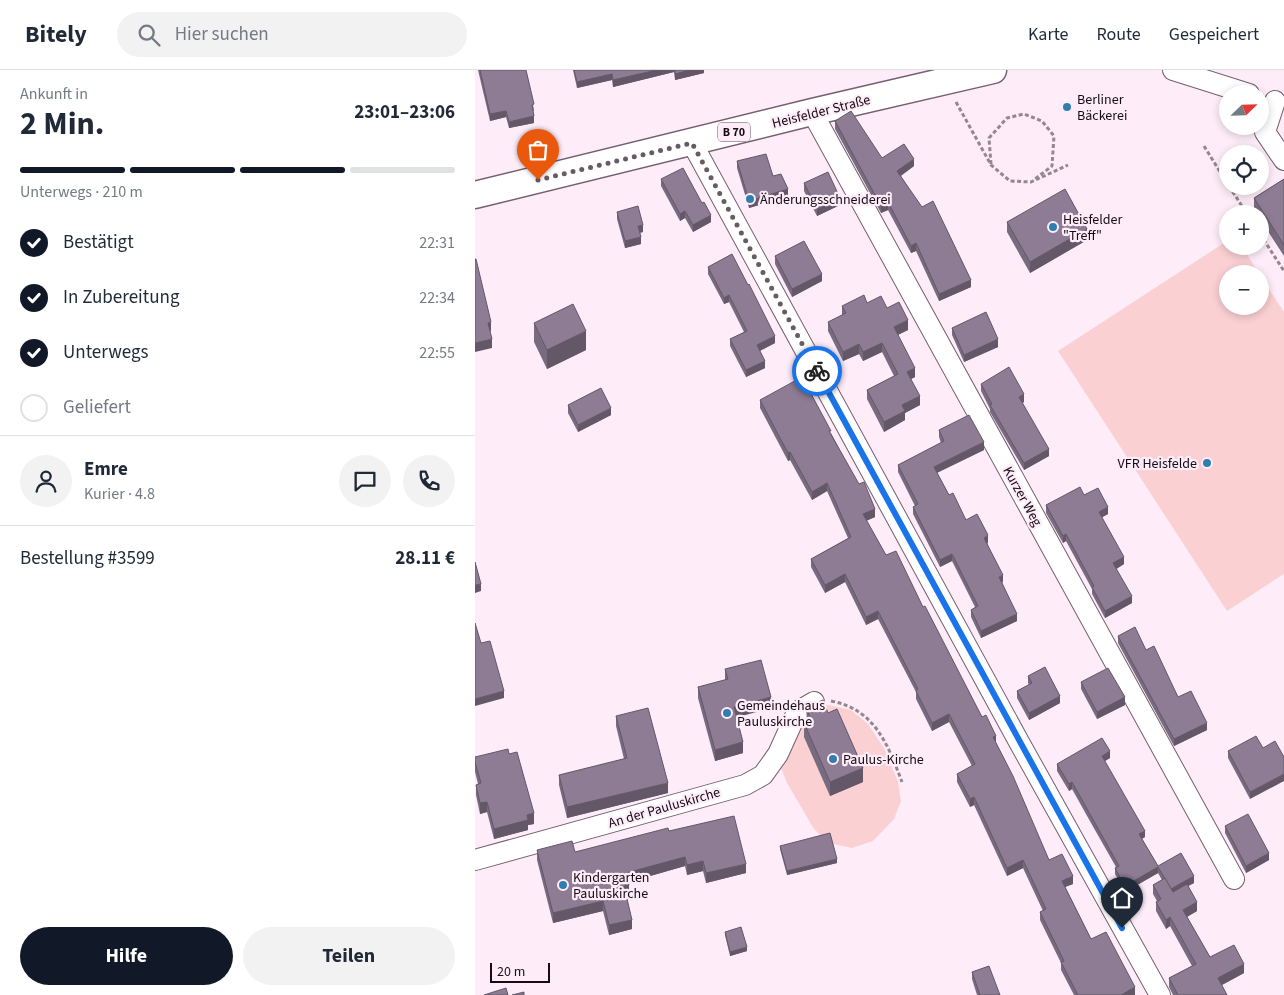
<!DOCTYPE html>
<html lang="de">
<meta charset="utf-8">
<style>
:root{--surface:#fff;--page:#f2f2f3;--text:#1f2937;--muted:#747a83;--line:#e0e1e3;--accent:#111827}
body{margin:0;font-family:"Source Sans 3",sans-serif;background:var(--page);color:var(--text);height:100vh;display:flex;flex-direction:column;font-size:19px;white-space:nowrap}
*{box-sizing:border-box;margin:0}
p{font-size:16px;color:var(--muted)}
.icon{flex:none;width:28px;height:28px;fill:none;stroke:currentColor;stroke-width:2;stroke-linecap:round;stroke-linejoin:round}
.map{position:relative;flex:1;overflow:hidden}
.details{display:flex;flex-direction:column;background:var(--surface);width:475px}
.details>*{flex:none}
.needle{width:32px;rotate:67deg}
.buttons{position:absolute;left:744px;top:15px;display:grid;gap:10px}
.buttons a{display:grid;place-items:center;width:50px;height:50px;border-radius:50%;background:var(--surface);box-shadow:0 2px 8px #0003;font-size:25px}
.scale{position:absolute;left:15px;bottom:12px;width:60px;box-sizing:border-box;padding-left:5px;border:2px solid #160d14;border-top:0;font-size:14px;line-height:18px;white-space:nowrap;color:#160d14;-webkit-text-stroke:4px #feedf9;paint-order:stroke}
.pin{position:absolute;display:grid;place-items:center;width:42px;height:42px;color:#fff;margin:-51px -21px;border-radius:50% 50% 50% 0;rotate:-45deg;box-shadow:0 0 5px #0007}
.pin .icon{rotate:45deg}
.courier{position:absolute;display:grid;place-items:center;width:50px;height:50px;margin:-25px;border:4px solid #1a73e8;border-radius:50%;background:#fff;color:#222;box-shadow:0 1px 6px #0007}
.summary em{font-style:normal;font-weight:700}
.summary div{display:flex;flex-direction:column-reverse}
.summary{display:flex;align-items:center;justify-content:space-between;height:85px;padding:0 20px}
h1{font-size:32px;font-weight:700;line-height:38px}
.bar{display:grid;grid-template-columns:repeat(4,1fr);gap:8px 5px;align-content:center;height:60px;padding:0 20px}
.bar i{height:6px;border-radius:4px;background:var(--line)}
.bar .selected{background:var(--accent)}
.bar p{grid-column:span 4}
.line{display:flex;align-items:center;gap:12px;padding:0 20px;border-top:1px solid var(--line)}
.line div{flex:1}
.round{display:grid;place-items:center;flex:none;width:52px;height:52px;border-radius:26px;background:var(--page)}
ol{padding:0 20px;list-style:none}
li{display:flex;align-items:center;gap:15px;height:55px}
li p{margin-inline-start:auto}
li .icon{padding:5px;border-radius:50%;background:var(--accent);color:#fff;stroke-width:4}
li:last-child{color:var(--muted)}
li i{width:28px;height:28px;border:2px solid var(--line);border-radius:50%}
.action{display:flex;gap:10px;margin-top:auto;padding:10px 20px}
.action a{flex:1;height:58px;border-radius:30px;background:var(--accent);color:#fff;font-size:20px;font-weight:700;line-height:58px;text-align:center}
.action a+a{background:var(--page);color:var(--text)}
header{display:flex;align-items:center;gap:30px;box-sizing:border-box;height:70px;padding:0 25px;background:var(--surface);border-bottom:1px solid var(--line)}
header strong{font-size:24px}
nav{display:flex;gap:28px;margin-inline-start:auto;font-size:18px}
.search{width:350px;height:45px;background:var(--page);display:flex;align-items:center;gap:12px;box-sizing:border-box;padding:0 18px;border-radius:28px;color:var(--muted);font-size:19px}
main{display:flex;flex:1;min-height:0}
.map>svg:first-child{display:block}
</style>
<header>
<strong>Bitely</strong>
<div class="search"><svg class="icon" aria-label="search" viewBox="0 0 24 24"><circle cx="10" cy="10" r="6"/><path d="M15 15l6 6"/></svg>Hier suchen</div>
<nav><a>Karte</a><a>Route</a><a>Gespeichert</a></nav>
</header>
<main>
<section class="details">
<div class="summary"><div><h1>2 Min.</h1><p>Ankunft in</p></div><em>23:01–23:06</em></div>
<div class="bar"><i class="selected"></i><i class="selected"></i><i class="selected"></i><i></i><p>Unterwegs · 210 m</p></div>
<ol>
<li><svg class="icon" aria-label="check" viewBox="0 0 24 24"><path d="M5 12l5 5 9-10"/></svg>Bestätigt<p>22:31</p></li>
<li><svg class="icon" aria-label="check" viewBox="0 0 24 24"><path d="M5 12l5 5 9-10"/></svg>In Zubereitung<p>22:34</p></li>
<li><svg class="icon" aria-label="check" viewBox="0 0 24 24"><path d="M5 12l5 5 9-10"/></svg>Unterwegs<p>22:55</p></li>
<li><i></i>Geliefert</li>
</ol>
<div class="line" style="height:90px"><a class="round"><svg class="icon" aria-label="person" viewBox="0 0 24 24"><circle cx="12" cy="8" r="4"/><path d="M4 21q1-7 8-7t8 7"/></svg></a><div><b>Emre</b><p>Kurier · 4.8</p></div><a class="round"><svg class="icon" aria-label="chat" viewBox="0 0 24 24"><path d="M4 5h16v11H9l-5 4z"/></svg></a><a class="round"><svg class="icon" aria-label="phone" viewBox="0 0 24 24"><path d="M5 4h4l2 5-3 2q2 4 5 5l2-3 5 2v4C11 20 4 13 5 4z"/></svg></a></div>
<div class="line" style="height:65px"><div>Bestellung #3599</div><b>28.11 €</b></div>
<div class="action"><a>Hilfe</a><a>Teilen</a></div>
</section>
<div class="map">
<svg width="809" height="925" viewBox="0 0 809 925">
<rect width="100%" height="100%" fill="#feedf9"/>
<g fill="#fad0d3">
<polygon points="752,171 752,176 767,176 784,204 752,204 752,236 785,236 785,205 809,242 809,504 752,541 583,281"/>
<polygon points="349,634 376,640 393,654 409,678 423,712 426,731 419,749 398,771 377,778 354,773 339,759 312,713 306,698 305,688 325,646"/>
</g>
<g fill="none" stroke-linecap="round" stroke-linejoin="round">
<defs>
<g id="minor">
<polyline points="698,0 774,24"/>
<polyline points="800,31 790,62 809,90"/>
<polyline points="337,42 759,809"/>
<polyline points="217,73 544,672 685,925"/>
<polyline points="0,790 270,715 288,705 303,684 322,642 339,632"/>
</g>
<polyline id="major" points="0,125 337,42 518,0"/>
</defs>
<use href="#minor" stroke="#765e70" stroke-width="22"/>
<use href="#major" stroke="#765e70" stroke-width="29"/>
<g stroke="#948790" stroke-width="3" stroke-dasharray="4 2.5" stroke-linecap="butt">
<polyline points="481,32 516,95 535,111 556,112 593,95"/>
<polyline points="729,76 752,113"/>
<polyline points="516,94 514,68 532,48 549,44 567,51 579,66 577,96 560,109"/>
<polyline points="754,116 772,144"/>
<polyline points="785,164 809,201"/>
<path d="M356 631C400 639 413 675 427 712"/>
</g>
<use href="#minor" stroke="#fff" stroke-width="20"/>
<use href="#major" stroke="#fff" stroke-width="26"/>
</g>
<g fill="#796b7f">
<polygon points="0,0 51,0 59,40 58,41 59,53 34,58 31,47 15,51 3,0"/>
<polygon points="98,0 229,0 229,3 200,10 199,2 138,17 137,10 102,18"/>
<polygon points="360,51 407,88 439,96 426,106 496,217 464,231 441,181 436,183 413,140 406,143 360,59"/>
<polygon points="262,91 298,106 313,126 274,138 262,98"/>
<polygon points="186,109 236,152 218,162 210,148 205,151 186,116"/>
<polygon points="809,109 809,186 785,149 785,144 782,144 779,139 779,128"/>
<polygon points="329,113 365,135 342,146 329,121"/>
<polygon points="142,142 168,162 164,163 166,174 150,178 142,149"/>
<polygon points="532,152 612,170 555,203 532,162"/>
<polygon points="300,186 347,211 317,227 300,194"/>
<polygon points="233,197 300,273 285,281 290,298 271,307 255,276 255,269 269,262 254,232 249,234 233,204"/>
<polygon points="392,233 412,238 433,260 422,265 440,307 436,309 445,335 430,343 430,350 409,362 392,329 392,320 419,306 407,282 388,291 384,284 368,291 353,261 353,252 367,245 367,236"/>
<polygon points="59,253 111,280 72,299 59,272"/>
<polygon points="477,258 523,277 489,292 477,265"/>
<polygon points="506,314 549,332 547,333 574,386 549,400 515,342 515,339 506,321"/>
<polygon points="285,330 356,363 400,447 391,451 411,485 448,537 521,673 574,790 598,814 590,817 616,869 660,925 599,925 586,900 586,893 565,850 565,842 568,841 548,798 532,806 499,735 495,737 482,712 482,704 497,696 474,652 457,661 441,629 441,622 403,549 391,555 370,512 350,523 336,497 336,489 373,468 352,421 337,430 315,390 313,391 285,338"/>
<polygon points="93,335 136,345 103,362 93,343"/>
<polygon points="464,360 509,380 462,403 474,425 491,450 513,473 512,473 542,551 506,568 496,547 496,540 500,537 477,491 465,497 438,444 438,437 440,436 423,402 423,395 466,373 464,367"/>
<polygon points="609,425 633,444 627,447 649,494 641,499 657,533 630,548 617,524 617,519 591,471 588,473 571,443 571,435"/>
<polygon points="643,566 671,580 703,627 732,660 699,676 643,573"/>
<polygon points="250,599 296,638 261,647 268,683 240,691 223,628 223,617 250,610"/>
<polygon points="553,606 585,633 554,650 542,628 542,621 554,615 553,613"/>
<polygon points="606,612 650,635 622,649 606,619"/>
<polygon points="331,637 353,643 388,712 355,726 329,667 329,653 332,652"/>
<polygon points="141,646 193,723 92,748 84,715 84,705 149,689 141,656"/>
<polygon points="788,678 775,729 753,688 753,681"/>
<polygon points="0,687 59,754 53,755 53,760 19,769 12,742 5,744 1,725 1,715 3,714 0,702"/>
<polygon points="635,688 629,691 670,767 667,769 683,796 719,813 713,816 722,841 712,847 735,887 769,903 747,915 752,925 698,925 694,917 694,908 717,896 695,856 691,859 681,841 681,832 682,831 678,824 678,815 687,810 683,803 650,822 640,804 640,798 641,797 616,753 597,719 594,721 582,701 582,694"/>
<polygon points="750,756 794,790 771,803 750,763"/>
<polygon points="194,761 271,803 231,813 228,801 212,805 210,796 154,812 154,825 151,825 157,859 134,865 128,841 78,853 62,790 62,780 100,782"/>
<polygon points="305,776 362,793 312,805 305,779"/>
<polygon points="250,862 272,881 255,886 250,865"/>
<polygon points="497,902 525,925 502,925 497,909"/>
</g>
<g fill="#635768">
<polygon points="182,0 199,0 199,2 138,17 138,10"/>
<polygon points="215,0 229,0 229,3 200,10 200,4"/>
<polygon points="137,4 137,10 102,18 102,12"/>
<polygon points="31,41 31,47 15,51 15,44"/>
<polygon points="59,46 59,53 34,58 34,52"/>
<polygon points="439,89 439,96 422,108 422,101"/>
<polygon points="313,119 313,126 274,138 274,131"/>
<polygon points="365,128 365,135 342,146 342,139"/>
<polygon points="413,132 413,140 406,143 406,136"/>
<polygon points="210,141 210,148 205,151 205,144"/>
<polygon points="236,145 236,152 218,162 218,155"/>
<polygon points="168,155 168,162 163,163 163,156"/>
<polygon points="612,159 612,170 555,203 555,192"/>
<polygon points="166,167 166,174 150,178 150,171"/>
<polygon points="441,173 441,181 436,183 436,176"/>
<polygon points="347,204 347,211 317,227 317,219"/>
<polygon points="496,210 496,217 464,231 464,224"/>
<polygon points="254,225 254,232 249,234 249,228"/>
<polygon points="433,250 433,260 419,267 419,257"/>
<polygon points="16,252 16,261 13,262 13,253"/>
<polygon points="111,261 111,280 72,299 72,280"/>
<polygon points="300,266 300,273 282,282 282,275"/>
<polygon points="17,269 17,278 0,282 0,273"/>
<polygon points="523,269 523,277 489,292 489,285"/>
<polygon points="407,273 407,282 388,291 388,282"/>
<polygon points="384,274 384,284 368,291 368,282"/>
<polygon points="290,291 290,298 271,307 271,300"/>
<polygon points="440,298 440,307 432,311 432,302"/>
<polygon points="549,324 549,332 544,335 544,327"/>
<polygon points="445,326 445,335 430,343 430,350 409,362 409,352 427,335"/>
<polygon points="136,338 136,345 103,362 103,355"/>
<polygon points="509,372 509,380 459,404 459,397"/>
<polygon points="574,379 574,386 549,400 549,393"/>
<polygon points="315,382 315,390 313,391 313,383"/>
<polygon points="352,413 352,421 337,430 337,422"/>
<polygon points="633,437 633,444 624,449 624,442"/>
<polygon points="400,439 400,447 388,452 388,444"/>
<polygon points="591,464 591,471 588,473 588,466"/>
<polygon points="513,465 513,473 509,475 509,468"/>
<polygon points="477,484 477,491 465,497 465,490"/>
<polygon points="649,487 649,494 638,501 638,493"/>
<polygon points="370,504 370,512 350,523 350,515"/>
<polygon points="528,505 528,512 524,514 524,507"/>
<polygon points="6,514 6,521 0,523 0,515"/>
<polygon points="657,526 657,533 630,548 630,541"/>
<polygon points="403,541 403,549 391,555 391,547"/>
<polygon points="542,544 542,551 506,568 506,561"/>
<polygon points="29,621 29,628 0,636 0,629"/>
<polygon points="585,626 585,633 554,650 554,643"/>
<polygon points="296,627 296,638 259,648 259,637"/>
<polygon points="650,627 650,635 622,649 622,642"/>
<polygon points="474,644 474,652 457,661 457,653"/>
<polygon points="732,653 732,660 699,676 699,669"/>
<polygon points="521,666 521,674 518,667"/>
<polygon points="268,672 268,683 240,691 240,680"/>
<polygon points="635,681 635,688 627,693 627,686"/>
<polygon points="388,698 388,712 355,726 355,712"/>
<polygon points="809,704 809,711 775,729 775,722"/>
<polygon points="597,712 597,719 594,721 594,714"/>
<polygon points="193,713 193,723 92,748 92,737"/>
<polygon points="499,727 499,735 495,737 495,729"/>
<polygon points="12,732 12,742 5,744 5,733"/>
<polygon points="59,743 59,754 53,755 53,760 19,769 19,759 52,745"/>
<polygon points="670,761 670,767 664,770 664,764"/>
<polygon points="794,783 794,790 771,803 771,796"/>
<polygon points="210,787 210,796 151,813 151,803"/>
<polygon points="362,789 362,793 312,805 312,801"/>
<polygon points="548,790 548,798 532,806 532,798"/>
<polygon points="228,791 228,801 212,805 212,795"/>
<polygon points="271,794 271,803 231,813 231,803"/>
<polygon points="683,797 683,803 650,822 650,816"/>
<polygon points="598,806 598,814 587,818 587,811"/>
<polygon points="719,806 719,813 696,825 696,819"/>
<polygon points="154,815 154,825 149,826 149,816"/>
<polygon points="128,831 128,841 78,853 78,843"/>
<polygon points="722,832 722,841 708,849 708,840"/>
<polygon points="695,847 695,856 691,859 691,850"/>
<polygon points="157,850 157,859 134,865 134,855"/>
<polygon points="272,877 272,881 255,886 255,882"/>
<polygon points="769,894 769,903 743,917 743,908"/>
<polygon points="660,917 660,925 646,925"/>
</g>
<g fill="#8d7c94" stroke="#635768">
<polygon points="5,0 51,0 59,34 57,35 59,46 34,52 31,41 15,44"/>
<polygon points="99,0 182,0 138,10 137,4 102,12"/>
<polygon points="200,0 215,0 200,4"/>
<polygon points="376,41 407,88 429,74 439,89 422,101 447,137 458,131 496,210 464,224 441,173 436,176 413,132 406,136 360,51"/>
<polygon points="291,84 298,106 306,104 313,119 274,131 262,91"/>
<polygon points="208,98 227,133 229,132 236,145 218,155 210,141 205,144 186,109"/>
<polygon points="353,102 365,128 342,139 329,113"/>
<polygon points="809,109 809,175 779,128"/>
<polygon points="590,119 612,159 555,192 532,152"/>
<polygon points="163,136 168,155 163,156 166,167 150,171 142,142"/>
<polygon points="329,171 347,204 317,219 300,186"/>
<polygon points="257,184 273,215 274,214 300,266 282,275 290,291 271,300 255,269 272,261 254,225 249,228 233,197"/>
<polygon points="0,189 1,189 16,252 13,253 17,269 0,273"/>
<polygon points="389,225 392,233 406,226 412,238 424,232 433,250 419,257 440,298 432,302 445,326 427,335 430,341 409,352 392,320 423,304 407,273 388,282 384,274 368,282 353,252 371,243 367,236"/>
<polygon points="98,234 111,261 72,280 59,253"/>
<polygon points="511,242 523,269 489,285 477,258"/>
<polygon points="534,297 549,324 544,327 574,379 549,393 515,335 517,334 506,314"/>
<polygon points="327,307 356,361 354,361 384,414 389,412 400,439 388,444 411,485 421,481 448,537 450,536 507,647 511,645 521,666 518,667 538,706 574,790 587,784 598,806 587,811 616,869 631,862 660,917 646,925 603,925 586,892 589,891 565,842 571,839 548,790 532,798 499,727 495,729 482,704 500,694 474,644 457,653 441,621 443,619 403,541 391,547 370,504 350,515 336,489 376,467 352,413 337,422 315,382 313,383 285,330"/>
<polygon points="126,318 136,338 103,355 93,335"/>
<polygon points="494,345 509,372 459,397 474,425 478,423 491,450 502,444 513,465 509,468 528,505 524,507 542,544 506,561 496,540 503,536 477,484 465,490 438,437 443,434 423,395 469,371 464,360"/>
<polygon points="605,417 609,425 623,418 633,437 624,442 649,487 638,493 657,526 630,541 617,517 619,516 591,464 588,466 571,435"/>
<polygon points="0,492 6,514 0,515"/>
<polygon points="0,553 6,573 15,571 29,621 0,629"/>
<polygon points="660,557 671,580 679,576 703,627 716,621 732,653 699,669 643,566"/>
<polygon points="286,590 296,627 259,637 268,672 240,680 223,617 253,609 250,599"/>
<polygon points="570,597 585,626 554,643 542,621 557,613 553,606"/>
<polygon points="633,598 650,627 622,642 606,612"/>
<polygon points="348,630 353,643 362,639 388,698 355,712 329,653 336,650 331,637"/>
<polygon points="173,638 193,713 92,737 84,705 152,688 141,646"/>
<polygon points="781,666 788,678 800,671 809,687 809,704 775,722 753,681"/>
<polygon points="627,668 635,681 627,686 670,761 664,764 683,796 706,783 719,806 696,819 683,797 650,816 640,798 644,796 616,746 597,712 594,714 582,694"/>
<polygon points="33,679 34,684 42,682 59,743 52,745 53,750 19,759 12,732 5,733 1,715 6,713 0,692 0,687"/>
<polygon points="773,744 794,783 771,796 750,756"/>
<polygon points="259,746 271,794 231,803 228,791 212,795 210,787 151,803 154,815 149,816 157,850 134,855 128,831 78,843 62,780 97,771 100,782 193,758 194,761"/>
<polygon points="355,763 362,789 312,801 305,776"/>
<polygon points="690,808 698,822 712,814 722,832 708,840 735,887 759,875 769,894 743,908 752,925 703,925 694,908 721,894 695,847 691,850 681,832 686,829 678,815"/>
<polygon points="266,857 272,877 255,882 250,862"/>
<polygon points="514,896 525,925 505,925 497,902"/>
<polygon points="31,918 33,925 9,925"/>
<polygon points="49,922 49,925 37,925"/>
</g>
<g fill="none" stroke-linecap="round" stroke-linejoin="round">
<polyline stroke="#675b64" stroke-width="5" stroke-dasharray="0 9" points="63,110 217,73 342,301"/>
<polyline stroke="#1a73e8" stroke-width="6" points="342,301 647,858"/>
</g>
<g fill="#307eb0" stroke="#feedf9" stroke-width="2">
<circle cx="592" cy="37" r="5"/>
<circle cx="275" cy="129" r="5"/>
<circle cx="578" cy="157" r="5"/>
<circle cx="732" cy="393" r="5"/>
<circle cx="252" cy="643" r="5"/>
<circle cx="358" cy="689" r="5"/>
<circle cx="88" cy="815" r="5"/>
</g>
<g text-anchor="middle" stroke-width="4.5" stroke-linejoin="round" paint-order="stroke">
<rect fill="#feedf9" stroke="#5c5059" stroke-width="1" x="243" y="52.5" width="32" height="19" rx="4"/>
<g font-size="12" font-weight="bold" fill="#160d14">
<text x="259" y="66">B 70</text>
</g>
<g font-size="14" fill="#160d14" stroke="#feedf9" text-anchor="start">
<text x="602" y="34">Berliner<tspan x="602" dy="16">Bäckerei</tspan></text>
<text x="285" y="134">Änderungsschneiderei</text>
<text x="588" y="154">Heisfelder<tspan x="588" dy="16">"Treff"</tspan></text>
<text x="722" y="398" text-anchor="end">VFR Heisfelde</text>
<text x="262" y="640">Gemeindehaus<tspan x="262" dy="16">Pauluskirche</tspan></text>
<text x="368" y="694">Paulus-Kirche</text>
<text x="98" y="812">Kindergarten<tspan x="98" dy="16">Pauluskirche</tspan></text>
</g>
<g font-size="14" fill="#160d14" stroke="#feedf9">
<text transform="translate(346 41) rotate(-14)" y="5">Heisfelder Straße</text>
<text transform="translate(548 426) rotate(61)" y="5">Kurzer Weg</text>
<text transform="translate(189 737) rotate(-16)" y="5">An der Pauluskirche</text>
</g>
</g>
</svg>
<div class="buttons">
<a><svg class="needle" viewBox="-14 -14 28 28"><path d="M0-13l5 13h-10z" fill="#e53935"/><path d="M0 13l5-13h-10z" fill="#747a83"/></svg></a>
<a><svg class="icon" aria-label="locate" viewBox="0 0 24 24"><circle cx="12" cy="12" r="6"/><path d="M12 2v4M12 18v4M2 12h4M18 12h4"/></svg></a>
<a>+</a>
<a>−</a>
</div>
<div class="scale">20 m</div>
<div class="pin" style="left:63px;top:110px;background:#ea580c"><svg class="icon" aria-label="bag" viewBox="0 0 24 24"><path d="M5 8h14l-1 12H6zM9 8a3 3 0 0 1 6 0"/></svg></div>
<div class="pin" style="left:647px;top:858px;background:#1f2937"><svg class="icon" aria-label="home" viewBox="0 0 24 24"><path d="M3 11l9-7 9 7M6 9v11h12V9"/></svg></div>
<div class="courier" style="left:342px;top:301px"><svg class="icon" aria-label="bike" viewBox="0 0 24 24"><circle cx="6" cy="16" r="4"/><circle cx="18" cy="16" r="4"/><path d="M6 16l4-8h5l3 8M10 8l3 8H6M13 5h3"/></svg></div>
</div>
</main>
